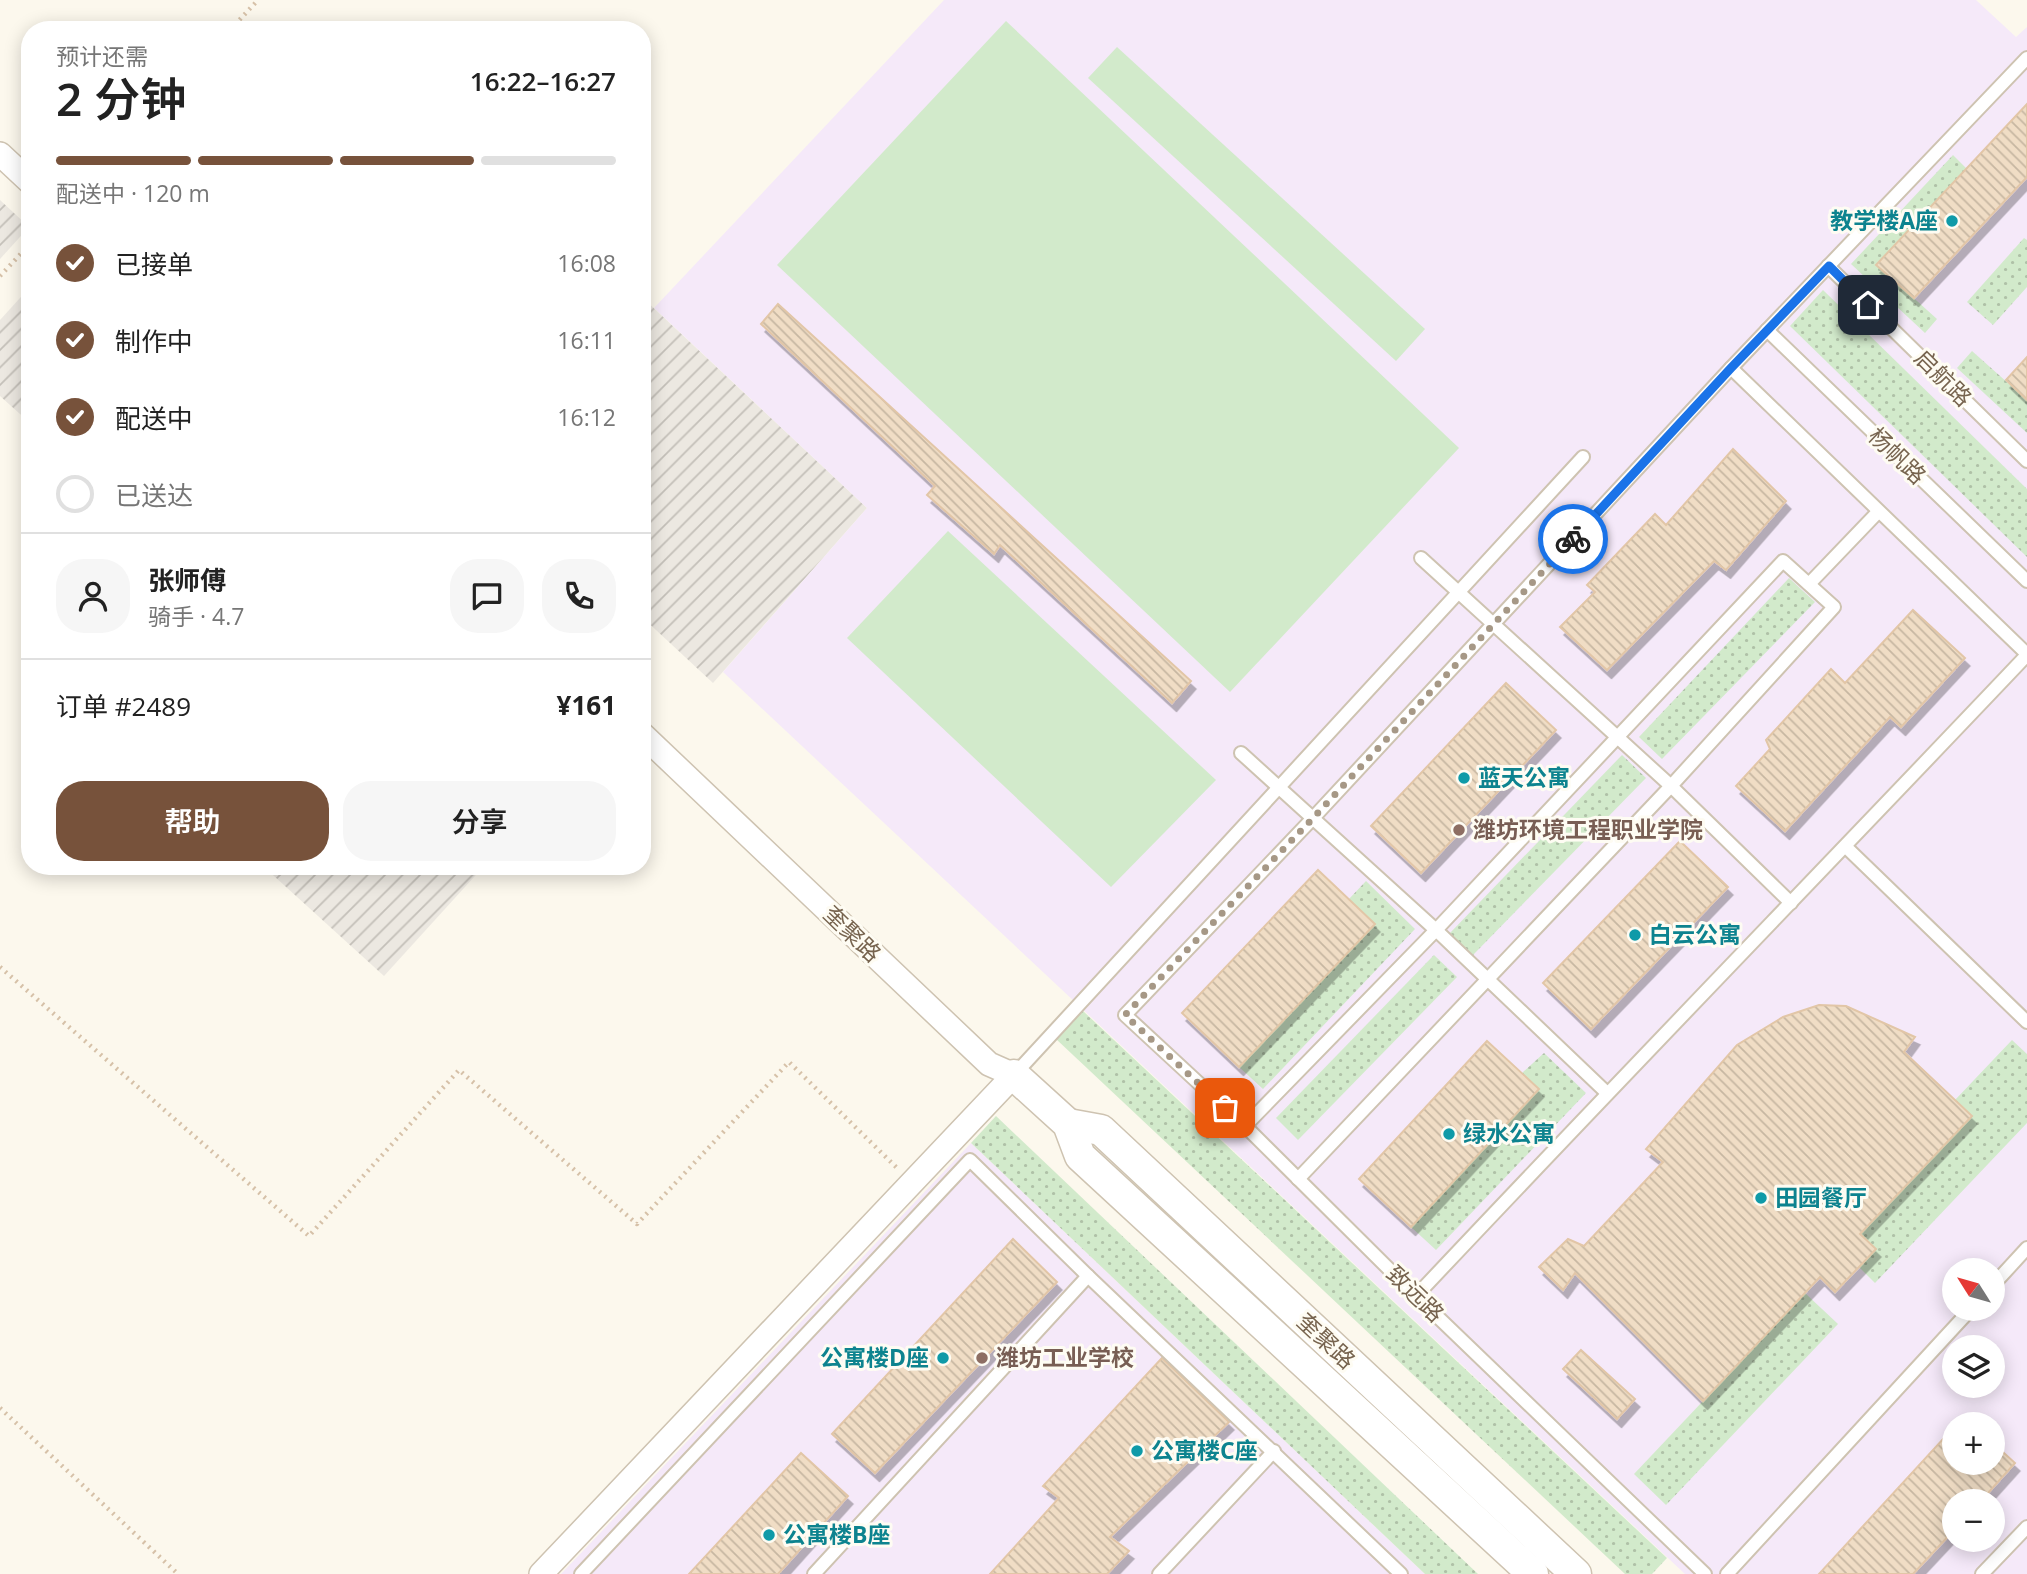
<!DOCTYPE html>
<html lang="zh">
<meta charset="utf-8">
<style>
:root{--surface:#fff;--page:#f6f6f6;--text:#222;--muted:#767676;--line:#e0e0e0;--accent:#77523b}
body{margin:0;font-family:"Open Sans","Noto Sans SC",sans-serif;background:var(--page);color:var(--text);height:100vh;display:flex;flex-direction:column;font-size:26px;white-space:nowrap}
*{box-sizing:border-box;margin:0}
p{font-size:23px;color:var(--muted)}
.icon{flex:none;width:38px;height:38px;fill:none;stroke:currentColor;stroke-width:2;stroke-linecap:round;stroke-linejoin:round}
.map{position:relative;flex:1;overflow:hidden}
.details{position:absolute;left:21px;top:21px;width:630px;height:854px;display:flex;flex-direction:column;background:var(--surface);border-radius:28px;box-shadow:0 4px 18px #0003}
.details>*{flex:none}
.needle{width:46px;rotate:307deg}
.buttons{position:absolute;left:1942px;top:1258px;display:grid;gap:14px}
.buttons a{display:grid;place-items:center;width:63px;height:63px;border-radius:50%;background:var(--surface);box-shadow:0 4px 18px #0003;font-size:35px}
.pin{position:absolute;display:grid;place-items:center;width:60px;height:60px;color:#fff;margin:-30px;border-radius:14px;box-shadow:0 4px 10px #0006}
.courier{position:absolute;display:grid;place-items:center;width:70px;height:70px;margin:-35px;border:5px solid #1a73e8;border-radius:50%;background:#fff;color:#222;box-shadow:0 2px 9px #0007}
.head em{font-style:normal;font-weight:600}
.head div{display:flex;flex-direction:column-reverse}
.head{display:flex;align-items:center;justify-content:space-between;height:119px;padding:0 35px}
h1{font-size:46px;font-weight:600;line-height:52px}
.bar{display:grid;grid-template-columns:repeat(4,1fr);gap:10px 7px;align-content:center;height:84px;padding:0 35px}
.bar i{height:9px;border-radius:5px;background:var(--line)}
.bar .on{background:var(--accent)}
.bar p{grid-column:span 4}
.line{display:flex;align-items:center;gap:18px;padding:0 35px;border-top:2px solid var(--line)}
.line div{flex:1}
.round{display:grid;place-items:center;flex:none;width:74px;height:74px;border-radius:28px;background:var(--page)}
ol{padding:0 35px;list-style:none}
li{display:flex;align-items:center;gap:21px;height:77px}
li p{margin-inline-start:auto}
li .icon{padding:7px;border-radius:50%;background:var(--accent);color:#fff;stroke-width:4}
li:last-child{color:var(--muted)}
li i{width:38px;height:38px;border:4px solid var(--line);border-radius:50%}
.action{display:flex;gap:14px;margin-top:auto;padding:14px 35px}
.action a{flex:1;height:80px;border-radius:28px;background:var(--accent);color:#fff;font-size:28px;font-weight:600;line-height:80px;text-align:center}
.action a+a{background:var(--page);color:var(--text)}
.map>svg:first-child{display:block}
</style>
<div class="map">
<svg width="2027" height="1574" viewBox="0 0 2027 1574">
<defs>
<pattern id="industrial-furrows" width="10" height="10" patternUnits="userSpaceOnUse" patternTransform="scale(1.75)"><rect width="10" height="10" fill="#ece8e1"/><path d="M-1 1l2-2M0 10L10 0M9 11l2-2" fill="none" stroke="#c4c0b9"/></pattern>
<pattern id="garden-dots" width="8" height="8" patternUnits="userSpaceOnUse" patternTransform="scale(1.75)"><rect width="8" height="8" fill="#d2eacb"/><path d="M2 2h.1M6 6h.1" fill="none" stroke="#afc1a7" stroke-width="1.8" stroke-linecap="round"/></pattern>
<pattern id="building-back-hatch" width="6" height="6" patternUnits="userSpaceOnUse" patternTransform="scale(1.75)"><rect width="6" height="6" fill="#f0ddc5"/><path d="M-1 5l2 2M0 0l6 6M5-1l2 2" fill="none" stroke="#c7b7a2"/></pattern>
<filter id="shadow"><feDropShadow dx="4.5" dy="8" stdDeviation="0" flood-color="#0004"/></filter>
</defs>
<rect width="100%" height="100%" fill="#fcf8ed"/>
<g fill="url(#industrial-furrows)">
<polygon points="0,200 29,227 0,259"/>
<polygon points="30,287 30,423 0,396 0,320"/>
<polygon points="642,297 867,508 713,683 642,617"/>
<polygon points="263,866 484,866 384,976"/>
</g>
<g fill="#f5e9f9" fill-rule="evenodd">
<path d="M944 0H1976L2016 37 2027 27V1574H1685L723 672 867 508 654 308ZM1955 1270H1993V1309H1955ZM1955 1348H1993V1386H1955ZM1955 1424H1993V1463H1955ZM1955 1502H1993V1540H1955Z"/>
<polygon points="971,1143 1425,1574 561,1574"/>
</g>
<g fill="url(#garden-dots)">
<polygon points="1953,155 1967,169 1877,265 1937,319 1925,333 1851,264"/>
<polygon points="2024,238 2027,240 2027,287 1993,325 1967,302"/>
<polygon points="1823,290 2027,489 2027,557 1790,326"/>
<polygon points="1972,351 2027,400 2027,433 1957,368"/>
<polygon points="1789,578 1815,602 1662,759 1639,737"/>
<polygon points="1622,755 1646,778 1473,955 1450,933"/>
<polygon points="1366,881 1415,929 1263,1089 1239,1067 1375,924 1349,899"/>
<polygon points="1434,955 1457,977 1298,1140 1276,1118"/>
<polygon points="1082,1010 1667,1558 1652,1574 1625,1574 1056,1039"/>
<polygon points="2012,1040 2027,1054 2027,1123 1875,1283 1859,1267 1876,1249 1860,1234 1972,1116 1955,1100"/>
<polygon points="1544,1053 1586,1093 1436,1250 1411,1227 1539,1089 1522,1073"/>
<polygon points="996,1116 1478,1574 1425,1574 971,1143"/>
<polygon points="1805,1293 1838,1324 1666,1505 1634,1474"/>
</g>
<g fill="#d2eacb">
<polygon points="1006,21 1459,448 1230,692 777,265"/>
<polygon points="1117,47 1425,329 1396,361 1088,78"/>
<polygon points="948,531 1216,780 1111,887 847,638"/>
</g>
<g fill="url(#building-back-hatch)" stroke="#e2c6a7" stroke-width="2" filter="url(#shadow)">
<polygon points="2027,104 2027,177 1914,298 1876,265"/>
<polygon points="778,304 1191,681 1172,703 1000,545 994,554 927,495 935,486 761,324"/>
<polygon points="2027,357 2027,400 2006,380"/>
<polygon points="1733,449 1786,501 1726,570 1714,561 1607,670 1560,627 1595,592 1587,585 1655,514 1666,525"/>
<polygon points="1913,610 1965,658 1901,727 1890,717 1785,831 1736,786 1770,749 1766,740 1831,669 1845,683"/>
<polygon points="1506,683 1556,730 1421,873 1371,826"/>
<polygon points="1680,841 1728,887 1591,1029 1543,983"/>
<polygon points="1318,870 1375,924 1239,1067 1182,1013"/>
<polygon points="1819,1005 1846,1006 1915,1037 1904,1052 1972,1116 1860,1234 1876,1249 1859,1267 1835,1292 1820,1277 1703,1401 1575,1273 1563,1290 1539,1267 1568,1239 1584,1246 1663,1162 1646,1149 1737,1045 1783,1017"/>
<polygon points="1487,1041 1539,1089 1411,1227 1359,1179"/>
<polygon points="1013,1239 1057,1282 875,1473 832,1434"/>
<polygon points="1581,1350 1635,1399 1617,1419 1563,1369"/>
<polygon points="1162,1358 1229,1422 1110,1537 1129,1551 1107,1574 990,1574 1059,1498 1043,1486"/>
<polygon points="1955,1426 1955,1463 1993,1463 1993,1443 2015,1463 1980,1502 1955,1502 1955,1529 1913,1574 1819,1574"/>
<polygon points="801,1453 848,1496 778,1574 689,1574"/>
</g>
<g fill="none" stroke-linecap="round" stroke-linejoin="round">
<defs>
<g id="service">
<polyline points="1828,266 2027,461"/>
<polyline points="1767,330 2027,581"/>
<polyline points="1731,368 2027,654"/>
<polyline points="1421,558 1671,786 1791,903"/>
<polyline points="1809,584 1878,512"/>
<polyline points="1241,753 1436,930 1607,1093"/>
<polyline points="1846,847 2027,1022"/>
<polyline points="1015,1074 1583,457"/>
<polyline points="1245,1126 1436,930 1783,561 1834,607 1671,786 1298,1179"/>
<polyline points="1993,1285 2027,1248"/>
<path d="M1416 1296C1618 1081 1824 869 2027 655"/>
<polyline points="581,1574 970,1160 1088,1276 1401,1574"/>
<polyline points="814,1574 1088,1276"/>
<polyline points="1159,1574 1274,1451"/>
<polyline points="1705,1574 1416,1296 1245,1126 1125,1015 1314,817 1731,368 2027,58"/>
<polyline points="1727,1574 1971,1309"/>
<polyline points="1982,1574 2027,1527"/>
</g>
<g id="minor">
<polyline points="0,154 30,182"/>
<polyline points="541,1574 1014,1075 989,1064 642,734"/>
</g>
<g id="tertiary">
<polyline points="1014,1075 1068,1124 1080,1156 1533,1574"/>
<polyline points="1068,1124 1101,1130 1576,1574"/>
</g>
</defs>
<use href="#service" stroke="#cec3b1" stroke-width="16"/>
<use href="#minor" stroke="#cec3b1" stroke-width="26"/>
<use href="#tertiary" stroke="#cec3b1" stroke-width="33"/>
<g stroke="#d6c1a8" stroke-width="4.5" stroke-dasharray="2 5" stroke-linecap="butt">
<polyline points="230,30 258,0"/>
<polyline points="0,276 30,244"/>
<polyline points="0,967 309,1236 459,1070 637,1224 789,1062 897,1168"/>
<polyline points="0,1408 178,1574"/>
</g>
<use href="#service" stroke="#fff" stroke-width="12"/>
<use href="#minor" stroke="#fff" stroke-width="23"/>
<use href="#tertiary" stroke="#fff" stroke-width="30"/>
</g>
<g fill="none" stroke-linecap="round" stroke-linejoin="round">
<polyline stroke="#a69886" stroke-width="7" stroke-dasharray="0 12.6" points="1225,1108 1125,1015 1314,817 1573,539"/>
<polyline stroke="#1a73e8" stroke-width="9" points="1573,539 1731,368 1829,266 1868,305"/>
</g>
<g fill="#0f9aa8" stroke="#fefcf3" stroke-width="2.5">
<circle cx="1952" cy="221" r="7"/>
<circle cx="1464" cy="778" r="7"/>
<circle cx="1635" cy="935" r="7"/>
<circle cx="1449" cy="1134" r="7"/>
<circle cx="1761" cy="1198" r="7"/>
<circle cx="943" cy="1358" r="7"/>
<circle cx="1137" cy="1451" r="7"/>
<circle cx="769" cy="1535" r="7"/>
</g>
<g fill="#8d6e63" stroke="#fefcf3" stroke-width="2.5">
<circle cx="1459" cy="830" r="7"/>
<circle cx="982" cy="1358" r="7"/>
</g>
<g text-anchor="middle" stroke-width="6" stroke-linejoin="round" paint-order="stroke">
<g font-size="23" font-weight="bold" fill="#0d838f" stroke="#fefcf3" text-anchor="start">
<text x="1938" y="229" text-anchor="end">教学楼A座</text>
<text x="1478" y="786">蓝天公寓</text>
<text x="1649" y="943">白云公寓</text>
<text x="1463" y="1142">绿水公寓</text>
<text x="1775" y="1206">田园餐厅</text>
<text x="929" y="1366" text-anchor="end">公寓楼D座</text>
<text x="1151" y="1459">公寓楼C座</text>
<text x="783" y="1543">公寓楼B座</text>
</g>
<g font-size="23" fill="#77644f" stroke="#fefcf3">
<text transform="translate(1943 378) rotate(45)" y="8">启航路</text>
<text transform="translate(1897 456) rotate(44)" y="8">杨帆路</text>
<text transform="translate(852 934) rotate(44)" y="8">奎聚路</text>
<text transform="translate(1415 1294) rotate(44)" y="8">致远路</text>
<text transform="translate(1326 1341) rotate(43)" y="8">奎聚路</text>
</g>
<g font-size="23" font-weight="bold" fill="#785e54" stroke="#fefcf3" text-anchor="start">
<text x="1473" y="838">潍坊环境工程职业学院</text>
<text x="996" y="1366">潍坊工业学校</text>
</g>
</g>
</svg>
<div class="buttons">
<a><svg class="needle" viewBox="-14 -14 28 28"><path d="M0-13l5 13h-10z" fill="#e53935"/><path d="M0 13l5-13h-10z" fill="#767676"/></svg></a>
<a><svg class="icon" aria-label="layers" viewBox="0 0 24 24"><path d="M12 4l9 5-9 5-9-5zM3 14l9 5 9-5"/></svg></a>
<a>+</a>
<a>−</a>
</div>
<div class="pin" style="left:1225px;top:1108px;background:#ea580c"><svg class="icon" aria-label="bag" viewBox="0 0 24 24"><path d="M5 8h14l-1 12H6zM9 8a3 3 0 0 1 6 0"/></svg></div>
<div class="pin" style="left:1868px;top:305px;background:#1f2937"><svg class="icon" aria-label="home" viewBox="0 0 24 24"><path d="M3 11l9-7 9 7M6 9v11h12V9"/></svg></div>
<div class="courier" style="left:1573px;top:539px"><svg class="icon" aria-label="bike" viewBox="0 0 24 24"><circle cx="6" cy="16" r="4"/><circle cx="18" cy="16" r="4"/><path d="M6 16l4-8h5l3 8M10 8l3 8H6M13 5h3"/></svg></div>
<section class="details">
<div class="head"><div><h1>2 分钟</h1><p>预计还需</p></div><em>16:22–16:27</em></div>
<div class="bar"><i class="on"></i><i class="on"></i><i class="on"></i><i></i><p>配送中 · 120 m</p></div>
<ol>
<li><svg class="icon" aria-label="check" viewBox="0 0 24 24"><path d="M5 12l5 5 9-10"/></svg>已接单<p>16:08</p></li>
<li><svg class="icon" aria-label="check" viewBox="0 0 24 24"><path d="M5 12l5 5 9-10"/></svg>制作中<p>16:11</p></li>
<li><svg class="icon" aria-label="check" viewBox="0 0 24 24"><path d="M5 12l5 5 9-10"/></svg>配送中<p>16:12</p></li>
<li><i></i>已送达</li>
</ol>
<div class="line" style="height:126px"><a class="round"><svg class="icon" aria-label="person" viewBox="0 0 24 24"><circle cx="12" cy="8" r="4"/><path d="M4 21q1-7 8-7t8 7"/></svg></a><div><b>张师傅</b><p>骑手 · 4.7</p></div><a class="round"><svg class="icon" aria-label="chat" viewBox="0 0 24 24"><path d="M4 5h16v11H9l-5 4z"/></svg></a><a class="round"><svg class="icon" aria-label="phone" viewBox="0 0 24 24"><path d="M5 4h4l2 5-3 2q2 4 5 5l2-3 5 2v4C11 20 4 13 5 4z"/></svg></a></div>
<div class="line" style="height:91px"><div>订单 #2489</div><b>¥161</b></div>
<div class="action"><a>帮助</a><a>分享</a></div>
</section>
</div>
